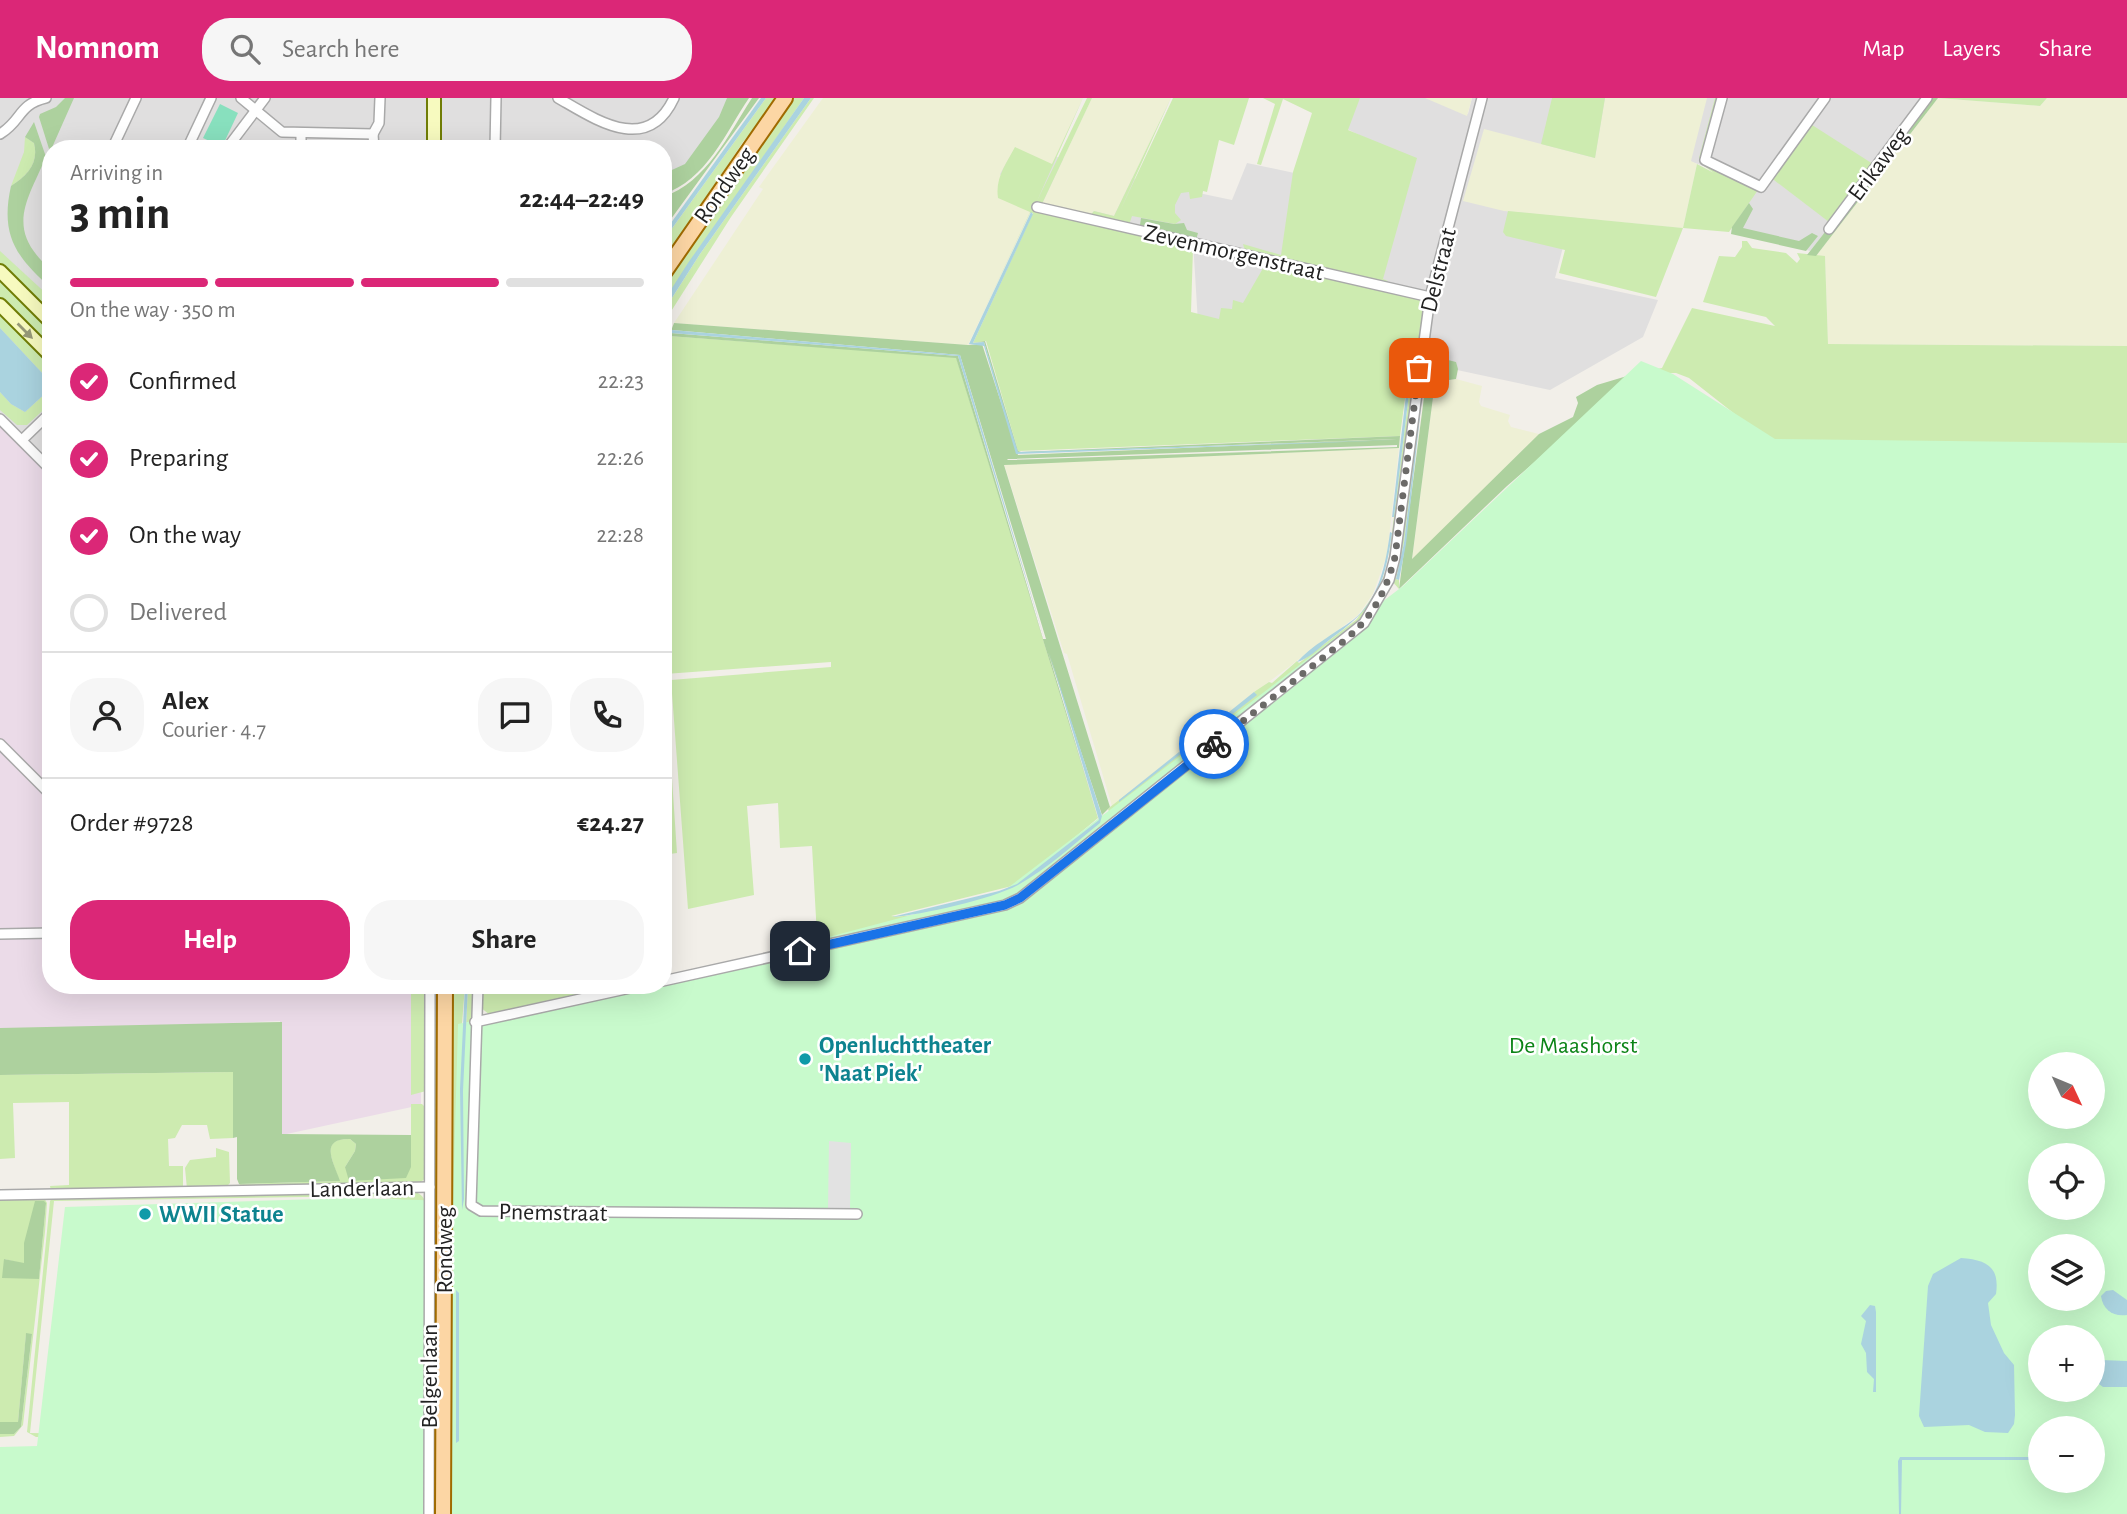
<!DOCTYPE html>
<meta charset="utf-8">
<style>
:root{--surface:#fff;--page:#f6f6f6;--text:#222;--muted:#767676;--line:#e0e0e0;--accent:#db2777}
body{margin:0;font-family:"Alegreya Sans",sans-serif;background:var(--page);color:var(--text);height:100vh;display:flex;flex-direction:column;font-size:26px;white-space:nowrap}
*{box-sizing:border-box;margin:0}
p{font-size:23px;color:var(--muted)}
.icon{flex:none;width:38px;height:38px;fill:none;stroke:currentColor;stroke-width:2;stroke-linecap:round;stroke-linejoin:round}
.map{position:relative;flex:1;overflow:hidden}
.side{position:absolute;left:42px;top:42px;width:630px;height:854px;display:flex;flex-direction:column;background:var(--surface);border-radius:28px;box-shadow:0 7px 28px #0002}
.side>*{flex:none}
.needle{width:46px;rotate:134deg}
.buttons{position:absolute;left:2028px;top:954px;display:grid;gap:14px}
.buttons a{display:grid;place-items:center;width:77px;height:77px;border-radius:50%;background:var(--surface);box-shadow:0 7px 28px #0002;font-size:35px}
.pin{position:absolute;display:grid;place-items:center;width:60px;height:60px;color:#fff;margin:-30px;border-radius:14px;box-shadow:0 4px 10px #0006}
.courier{position:absolute;display:grid;place-items:center;width:70px;height:70px;margin:-35px;border:5px solid #1a73e8;border-radius:50%;background:#fff;color:#222;box-shadow:0 2px 9px #0007}
.headline em{font-style:normal;font-weight:600}
.headline div{display:flex;flex-direction:column-reverse}
.headline{display:flex;align-items:center;justify-content:space-between;height:119px;padding:0 28px}
h1{font-size:46px;font-weight:600;line-height:52px}
.bar{display:grid;grid-template-columns:repeat(4,1fr);gap:10px 7px;align-content:center;height:84px;padding:0 28px}
.bar i{height:9px;border-radius:5px;background:var(--line)}
.bar .on{background:var(--accent)}
.bar p{grid-column:span 4}
.line{display:flex;align-items:center;gap:18px;padding:0 28px;border-top:2px solid var(--line)}
.line div{flex:1}
.round{display:grid;place-items:center;flex:none;width:74px;height:74px;border-radius:28px;background:var(--page)}
ol{padding:0 28px;list-style:none}
li{display:flex;align-items:center;gap:21px;height:77px}
li p{margin-inline-start:auto}
li .icon{padding:7px;border-radius:50%;background:var(--accent);color:#fff;stroke-width:4}
li:last-child{color:var(--muted)}
li i{width:38px;height:38px;border:4px solid var(--line);border-radius:50%}
.action{display:flex;gap:14px;margin-top:auto;padding:14px 28px}
.action a{flex:1;height:80px;border-radius:28px;background:var(--accent);color:#fff;font-size:28px;font-weight:600;line-height:80px;text-align:center}
.action a+a{background:var(--page);color:var(--text)}
header{display:flex;align-items:center;gap:42px;box-sizing:border-box;height:98px;padding:0 35px;background:var(--accent);color:#fff}
header strong{font-size:33px}
nav{display:flex;gap:38px;margin-inline-start:auto;font-size:24px}
.search{width:490px;height:63px;background:var(--page);display:flex;align-items:center;gap:18px;box-sizing:border-box;padding:0 24px;border-radius:28px;color:var(--muted);font-size:26px}
.map>svg:first-child{display:block}
</style>
<header>
<strong>Nomnom</strong>
<div class="search"><svg class="icon" aria-label="search" viewBox="0 0 24 24"><circle cx="10" cy="10" r="6"/><path d="M15 15l6 6"/></svg>Search here</div>
<nav><a>Map</a><a>Layers</a><a>Share</a></nav>
</header>
<div class="map">
<svg width="2127" height="1416" viewBox="0 0 2127 1416">
<rect width="100%" height="100%" fill="#f2efe9"/>
<g fill="#e0dfdf">
<polygon points="0,0 733,0 685,70 663,112 663,51 51,51 51,367 0,317"/>
<polygon points="1357,0 1429,0 1468,16 1472,0 1933,0 1810,153 1730,128 1751,84 1689,63 1563,149 1555,180 1658,202 1643,239 1550,292 1429,266 1422,208 1245,219 1198,225 1193,143 979,105 1014,47 1146,84 1232,102 1247,65 1299,76 1410,62 1347,31"/>
</g>
<polygon fill="#ebdbe8" points="0,316 51,368 51,887 420,887 421,1007 282,1037 280,923 0,934"/>
<g fill="#eef0d5">
<polygon points="823,0 1083,0 1052,67 1015,50 1000,76 1030,114 968,247 674,225 763,91 759,89"/>
<polygon points="1092,0 1171,0 1114,118 1094,113 1089,119 1041,108"/>
<polygon points="1425,0 1472,0 1467,18"/>
<polygon points="1605,0 1707,0 1691,63 1697,66 1683,130 1504,113 1463,103 1484,31 1595,60"/>
<polygon points="1938,0 2040,8 2047,0 2127,0 2127,248 1828,246 1825,159 1816,158"/>
<polygon points="1456,281 1482,288 1479,304 1481,308 1510,317 1508,323 1511,329 1539,336 1412,462 1435,284"/>
<polygon points="1399,350 1387,457 1373,496 1358,517 1250,598 1112,708 1067,556 1064,555 1004,366"/>
</g>
<g fill="#cdebb0" fill-rule="evenodd">
<polygon points="766,0 780,0 743,44 663,164 663,143"/>
<polygon points="792,0 804,0 663,204 663,184"/>
<polygon points="811,0 814,0 731,119 663,226 663,214 700,156"/>
<path d="M1083 0 1037 103 1087 0H1092L1041 108 1244 159 1193 150 1191 214 1219 221 1221 210 1232 211 1233 202 1243 205 1266 165 1420 200 1425 205 1390 468 1380 495 1354 531 1113 723 1108 711 1110 709 1256 597 1254 594 1269 584 1272 585 1297 563 1299 565 1356 522 1380 488 1388 467 1413 263H1410L1400 338 1018 353 986 243 973 245 1033 115H1030L968 247 1030 114 998 100C995 80 1006 66 1015 49L1052 66Z"/>
<polygon points="1171,0 1120,113 1173,0 1249,0 1234,47 1219,42 1207,94 1203,93 1202,99 1190,101 1189,94 1181,95 1175,107 1175,115 1181,122 1175,126 1132,118 1129,127 1089,119 1094,113 1114,118"/>
<polygon points="1263,0 1360,0 1348,32 1417,60 1383,181 1388,183 1387,187 1245,153 1243,146 1281,157 1293,74 1312,15 1283,1 1261,67 1257,66 1275,6"/>
<polygon points="1552,0 1605,0 1595,60 1541,46"/>
<polygon points="1715,0 1720,0 1703,63 1758,92 1729,134 1683,130 1656,199 1559,175 1565,152 1506,138 1503,134 1508,113 1683,130 1697,66 1714,75 1701,66 1699,60"/>
<polygon points="1938,0 2047,0 2040,8"/>
<polygon points="1809,25 1873,66 1829,124 1770,79"/>
<path d="M25 39 34 45C39 65 28 77 11 88L24 54Z"/>
<polygon points="1742,143 1747,143 1752,150 1786,155 1797,165 1800,161 1797,155 1825,158 1828,246 2127,248 2127,347 1786,346 1764,339 1689,280 1676,275 1637,275 1662,270 1692,210 1775,228 1766,219 1703,204 1719,158 1735,159 1742,149"/>
<polygon points="0,153 51,200 51,217 0,166"/>
<polygon points="0,179 51,230 51,252 0,201"/>
<polygon points="0,213 51,264 51,305 27,327 17,327 0,312 0,294 11,306 25,314 48,293 44,277 0,230"/>
<path d="M669 238 956 259 1098 720 1040 768 1012 788 891 818C907 822 989 800 1007 792 1026 785 1100 732 1103 716L1107 728 1010 799 814 846 812 841 817 838 812 748 780 750 778 705 747 708 754 797 688 811 671 582 831 569V564L665 576 677 755 663 757V246Z"/>
<polygon points="1425,247 1431,248 1426,264 1404,445 1396,481 1399,482 1399,491 1392,483"/>
<polygon points="411,887 424,887 426,891 426,993 411,997"/>
<polygon points="434,887 439,887 438,1126 435,1157"/>
<polygon points="453,887 465,887 462,927 463,993 468,887 475,887 469,1115 447,1115 452,1078 449,996"/>
<polygon points="481,887 576,887 580,896 578,899 490,917 480,909"/>
<polygon points="233,974 233,1040 210,1041 207,1027 182,1027 175,1040 168,1041 169,1068 183,1068 183,1090 51,1093 50,1088 69,1087 69,1004 13,1005 15,1060 0,1061 0,977"/>
<path d="M411 1006H422L426 1010V1080L418 1086 243 1089 239 1086 339 1083C335 1065 317 1040 350 1041L356 1046 355 1053 345 1069H411Z"/>
<polygon points="216,1050 229,1054 230,1085 227,1088 187,1091 185,1070 190,1062 216,1059"/>
<path d="M392 1092C406 1093 421 1090 426 1105L370 1098 54 1103 30 1335 421 1340 36 1339 27 1334 50 1103 53 1099Z"/>
<path d="M43 1098 47 1105 45 1134 23 1327 14 1338 0 1339V1336H14L21 1329 32 1236H26L18 1324H0V1099ZM46 1105 39 1181 4 1161 24 1166Z"/>
</g>
<g fill="#add19e" fill-rule="evenodd">
<polygon points="65,0 74,0 50,54 39,19 40,16 56,9"/>
<path d="M727 0H749C726 34 706 83 663 96V76L685 66 719 19Z"/>
<path d="M752 0H759L663 132V99C707 84 728 37 752 0Z"/>
<polygon points="1930,0 1938,0 1816,158 1807,157"/>
<path d="M34 24 46 59C26 105 5 131 51 172V190C16 159 0 137 11 88 28 77 39 65 34 45L25 39Z"/>
<polygon points="1749,105 1753,111 1743,130 1799,143 1812,135 1818,138 1806,153 1731,136 1732,129"/>
<polygon points="1141,120 1174,126 1184,125 1187,132 1198,135 1196,142 1143,131 1140,127"/>
<path d="M674 225 968 247 982 246 1018 357 1397 341 1018 355 1016 353 984 244 974 245 985 243 1018 353 1021 354 1400 338 1399 350 1004 367 1110 709 1102 717 1048 554 1098 720 956 260 669 238ZM672 232 960 257 1046 541H1043L958 258 671 235ZM1397 347V349L1007 362 1008 361Z"/>
<polygon points="1429,261 1444,261 1456,264 1458,271 1456,281 1435,284 1412,461 1539,336 1573,319 1578,305 1576,299 1597,287 1637,275 1507,388 1399,491"/>
<path d="M282 924V1036L411 1037V1069L406 1080 349 1083 345 1069 355 1053 356 1046 350 1041C318 1040 334 1065 340 1083L239 1086 237 1081V1039L233 1040V974L0 977V930Z"/>
<polygon points="35,1103 44,1103 46,1105 39,1181 2,1180 4,1161 24,1165 24,1145"/>
<polygon points="26,1235 32,1236 21,1329 14,1336 0,1336 0,1324 18,1324"/>
</g>
<path fill="#c8facc" fill-rule="evenodd" d="M1641 263 1673 276 1775 341 2127 345V1416H0V1349L37 1348 65 1109 350 1100 453 1103 458 926 641 887H663V883L1005 792 1403 488ZM2040 966H2093V1018H2040ZM2040 1057H2093V1110H2040ZM2040 1148H2093V1200H2040ZM2040 1239H2093V1292H2040ZM2040 1330H2093V1382H2040Z"/>
<polygon fill="#88e0be" points="220,6 238,15 222,49 203,40"/>
<polygon fill="#e2e2e2" points="829,1043 851,1045 850,1112 828,1112"/>
<g fill="#aad3df">
<polygon points="761,0 766,0 663,143 663,136"/>
<polygon points="804,0 811,0 700,156 663,214 663,204 688,165"/>
<polygon points="1031,114 1033,116 973,245 984,244 1018,354 1397,342 1016,356 984,248 969,246"/>
<polygon points="0,230 44,277 48,293 25,314 11,306 0,294"/>
<polygon points="672,232 960,257 1045,543 958,258 671,235"/>
<polygon points="1410,262 1413,262 1394,419 1392,419"/>
<polygon points="1426,263 1406,446 1399,482 1396,481 1404,445"/>
<path d="M1390 434 1392 435C1384 492 1375 509 1328 543 1319 550 1307 562 1297 564 1311 548 1335 535 1353 522 1379 502 1386 465 1390 434Z"/>
<path d="M1049 554 1102 718 1100 725C1074 746 1047 771 1018 787 992 801 921 817 892 819L999 793 1017 786 1099 722Z"/>
<polygon points="1254,594 1257,597 1119,704 1119,702"/>
<polygon points="465,887 468,887 463,993 464,1101 462,1112 460,991"/>
<path d="M1961 1160C1986 1162 2000 1168 1996 1196L1988 1205 1991 1227 2004 1255 2014 1267 2015 1317 2014 1326 2008 1335 1985 1334 1969 1327 1924 1329 1919 1318 1928 1188 1933 1176Z"/>
<polygon points="456,1192 459,1195 459,1343 456,1345"/>
<path d="M2113 1192 2127 1202V1217C2113 1219 2103 1212 2101 1198L2106 1193Z"/>
<polygon points="1870,1207 1875,1208 1876,1214 1876,1294 1873,1294 1874,1281 1867,1274 1866,1255 1861,1246 1866,1223 1861,1218"/>
<polygon points="2101,1262 2127,1263 2127,1289 2103,1289 2099,1286"/>
<polygon points="1900,1359 2040,1359 2040,1362 1902,1362 1901,1416 1899,1416 1898,1363"/>
</g>
<g fill="none" stroke-linecap="round" stroke-linejoin="round">
<defs>
<g id="street">
<polyline points="241,0 282,34 373,36 379,25 380,0"/>
<path d="M558 0C595 21 647 58 674 0"/>
<polyline points="1722,0 1705,62 1761,89 1825,0"/>
<path d="M0 36C23 22 17 7 46 0"/>
<polyline points="373,36 374,51"/>
<polyline points="112,51 136,0"/>
<polyline points="187,51 211,0"/>
<polyline points="231,51 231,45 265,0"/>
<polyline points="301,51 301,35"/>
<polyline points="495,51 496,0"/>
<polyline points="1037,109 1430,199"/>
<polyline points="1829,131 1927,0"/>
<polyline points="0,321 51,372"/>
<polyline points="22,342 51,314"/>
<polyline points="0,646 47,693 51,701"/>
<polyline points="0,836 51,835"/>
<polyline points="663,883 1005,807 1020,800 1364,525 1389,482 1395,459 1430,199 1482,0"/>
<polyline points="478,887 471,1107 481,1113 857,1116"/>
<polyline points="475,924 644,887"/>
<polyline points="0,1097 430,1089"/>
<polyline points="429,1416 430,887"/>
</g>
<g id="secondary">
<polyline points="434,51 434,0"/>
<polyline points="0,173 51,224"/>
<polyline points="0,207 51,258"/>
</g>
<g id="primary">
<polyline points="663,176 785,0"/>
<polyline points="443,1416 445,887"/>
</g>
</defs>
<use href="#street" stroke="#a9a9a9" stroke-width="12"/>
<use href="#secondary" stroke="#707d05" stroke-width="16"/>
<use href="#primary" stroke="#a06b00" stroke-width="18"/>
<use href="#street" stroke="#fff" stroke-width="9"/>
<use href="#secondary" stroke="#f7fabf" stroke-width="12"/>
<use href="#primary" stroke="#fcd6a4" stroke-width="14"/>
</g>
<defs><path id="oneway-solid" d="M-6-.8H1V-3.2L6.5 0L1 3.2V.8H-6Z" transform="scale(1.75)"/></defs>
<use fill="#979978" href="#oneway-solid" transform="translate(25 233) rotate(45)"/>
<g fill="none" stroke-linecap="round" stroke-linejoin="round">
<path stroke="#6b6a68" stroke-width="7" stroke-dasharray="0 12.6" d="M1214 646 1344 543C1373 518 1385 496 1395 459L1419 270"/>
<polyline stroke="#1a73e8" stroke-width="9" points="800,853 1005,807 1020,800 1214,646"/>
</g>
<g fill="#0f9aa8" stroke="#fff" stroke-width="2.5">
<circle cx="805" cy="961" r="7"/>
<circle cx="145" cy="1116" r="7"/>
</g>
<g text-anchor="middle" stroke-width="5" stroke-linejoin="round" paint-order="stroke">
<g font-size="24" fill="#222" stroke="#fff">
<text transform="translate(1878 66) rotate(-53)" y="8">Erikaweg</text>
<text transform="translate(724 87) rotate(-55)" y="8">Rondweg</text>
<text transform="translate(1234 154) rotate(13)" y="8">Zevenmorgenstraat</text>
<text transform="translate(1438 172) rotate(-76)" y="8">Delstraat</text>
<text transform="translate(362 1090) rotate(-1)" y="8">Landerlaan</text>
<text transform="translate(553 1114) rotate(1)" y="8">Pnemstraat</text>
<text transform="translate(444 1152) rotate(-90)" y="8">Rondweg</text>
<text transform="translate(429 1278) rotate(-90)" y="8">Belgenlaan</text>
</g>
<g font-size="24" font-weight="bold" fill="#0d838f" stroke="#fff" text-anchor="start">
<text x="819" y="955">Openluchttheater<tspan x="819" dy="28">'Naat Piek'</tspan></text>
<text x="159" y="1124">WWII Statue</text>
</g>
<g font-size="24" fill="#0c8416" stroke="#fff">
<text x="1573" y="955">De Maashorst</text>
</g>
</g>
</svg>
<div class="buttons">
<a><svg class="needle" viewBox="-14 -14 28 28"><path d="M0-13l5 13h-10z" fill="#e53935"/><path d="M0 13l5-13h-10z" fill="#767676"/></svg></a>
<a><svg class="icon" aria-label="locate" viewBox="0 0 24 24"><circle cx="12" cy="12" r="6"/><path d="M12 2v4M12 18v4M2 12h4M18 12h4"/></svg></a>
<a><svg class="icon" aria-label="layers" viewBox="0 0 24 24"><path d="M12 4l9 5-9 5-9-5zM3 14l9 5 9-5"/></svg></a>
<a>+</a>
<a>−</a>
</div>
<div class="pin" style="left:1419px;top:270px;background:#ea580c"><svg class="icon" aria-label="bag" viewBox="0 0 24 24"><path d="M5 8h14l-1 12H6zM9 8a3 3 0 0 1 6 0"/></svg></div>
<div class="pin" style="left:800px;top:853px;background:#1f2937"><svg class="icon" aria-label="home" viewBox="0 0 24 24"><path d="M3 11l9-7 9 7M6 9v11h12V9"/></svg></div>
<div class="courier" style="left:1214px;top:646px"><svg class="icon" aria-label="bike" viewBox="0 0 24 24"><circle cx="6" cy="16" r="4"/><circle cx="18" cy="16" r="4"/><path d="M6 16l4-8h5l3 8M10 8l3 8H6M13 5h3"/></svg></div>
<section class="side">
<div class="headline"><div><h1>3 min</h1><p>Arriving in</p></div><em>22:44–22:49</em></div>
<div class="bar"><i class="on"></i><i class="on"></i><i class="on"></i><i></i><p>On the way · 350 m</p></div>
<ol>
<li><svg class="icon" aria-label="check" viewBox="0 0 24 24"><path d="M5 12l5 5 9-10"/></svg>Confirmed<p>22:23</p></li>
<li><svg class="icon" aria-label="check" viewBox="0 0 24 24"><path d="M5 12l5 5 9-10"/></svg>Preparing<p>22:26</p></li>
<li><svg class="icon" aria-label="check" viewBox="0 0 24 24"><path d="M5 12l5 5 9-10"/></svg>On the way<p>22:28</p></li>
<li><i></i>Delivered</li>
</ol>
<div class="line" style="height:126px"><a class="round"><svg class="icon" aria-label="person" viewBox="0 0 24 24"><circle cx="12" cy="8" r="4"/><path d="M4 21q1-7 8-7t8 7"/></svg></a><div><b>Alex</b><p>Courier · 4.7</p></div><a class="round"><svg class="icon" aria-label="chat" viewBox="0 0 24 24"><path d="M4 5h16v11H9l-5 4z"/></svg></a><a class="round"><svg class="icon" aria-label="phone" viewBox="0 0 24 24"><path d="M5 4h4l2 5-3 2q2 4 5 5l2-3 5 2v4C11 20 4 13 5 4z"/></svg></a></div>
<div class="line" style="height:91px"><div>Order #9728</div><b>€24.27</b></div>
<div class="action"><a>Help</a><a>Share</a></div>
</section>
</div>
